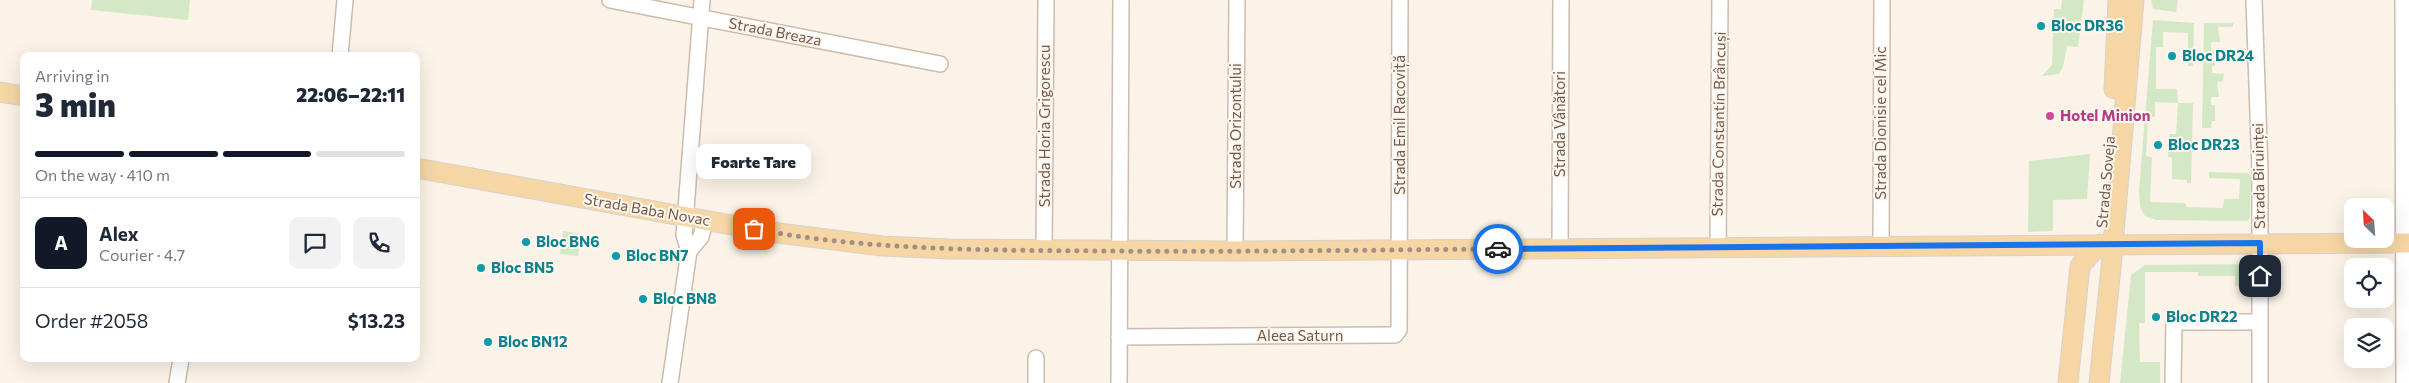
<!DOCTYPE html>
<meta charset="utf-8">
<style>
:root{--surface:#fff;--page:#f2f2f3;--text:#1f2937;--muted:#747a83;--line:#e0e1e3;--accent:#111827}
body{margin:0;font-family:Commissioner,sans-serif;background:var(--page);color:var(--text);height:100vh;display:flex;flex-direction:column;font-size:19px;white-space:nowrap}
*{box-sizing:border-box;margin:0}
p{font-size:16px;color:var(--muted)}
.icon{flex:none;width:28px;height:28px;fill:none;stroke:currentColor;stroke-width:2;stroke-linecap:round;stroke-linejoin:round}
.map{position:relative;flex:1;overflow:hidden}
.sheet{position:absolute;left:20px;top:52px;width:400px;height:310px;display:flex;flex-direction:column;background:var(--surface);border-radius:10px;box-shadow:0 5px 20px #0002}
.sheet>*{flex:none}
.needle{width:32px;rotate:335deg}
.controls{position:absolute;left:2344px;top:198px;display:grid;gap:10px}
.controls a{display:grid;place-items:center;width:50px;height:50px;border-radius:10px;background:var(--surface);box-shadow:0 5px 20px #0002;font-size:25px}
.pin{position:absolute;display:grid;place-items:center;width:42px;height:42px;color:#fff;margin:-21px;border-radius:10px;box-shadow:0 2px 8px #0006}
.courier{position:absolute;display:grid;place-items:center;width:50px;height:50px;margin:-25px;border:4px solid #1a73e8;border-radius:50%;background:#fff;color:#222;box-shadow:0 1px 6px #0007}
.bubble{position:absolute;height:35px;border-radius:10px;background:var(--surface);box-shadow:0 5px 20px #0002;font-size:16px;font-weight:800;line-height:35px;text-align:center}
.overview em{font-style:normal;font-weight:800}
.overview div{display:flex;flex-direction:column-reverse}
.overview{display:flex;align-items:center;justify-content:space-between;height:85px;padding:0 15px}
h1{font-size:32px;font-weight:800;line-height:38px}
.bar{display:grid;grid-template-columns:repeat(4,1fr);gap:8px 5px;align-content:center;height:60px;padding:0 15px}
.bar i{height:6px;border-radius:4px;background:var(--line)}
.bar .on{background:var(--accent)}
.bar p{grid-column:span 4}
.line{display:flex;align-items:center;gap:12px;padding:0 15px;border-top:1px solid var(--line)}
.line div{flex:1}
.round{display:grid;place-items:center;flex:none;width:52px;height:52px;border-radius:10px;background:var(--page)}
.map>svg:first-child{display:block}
</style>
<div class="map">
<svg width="2409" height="383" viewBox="0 0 2409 383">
<rect width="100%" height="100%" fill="#fbf3e7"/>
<g fill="#d4e8c6">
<polygon points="92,0 190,0 188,20 91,10"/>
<polygon points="2062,0 2084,0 2078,47 2067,46 2063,67 2059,74 2042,76 2052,65 2054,9 2061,9"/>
<polygon points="2151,0 2178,0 2176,12 2153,9"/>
<polygon points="2153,20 2194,23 2193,66 2188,66 2188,33 2163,32 2163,47 2156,47 2156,89 2177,89 2178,103 2193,103 2191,183 2187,183 2187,180 2172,179 2172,158 2168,157 2169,134 2176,134 2178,103 2155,102 2155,117 2148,117 2146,156 2152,157 2150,202 2186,203 2186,207 2223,208 2224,199 2239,199 2240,179 2209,178 2209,172 2247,173 2251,175 2250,218 2247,221 2156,220 2145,216 2140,207 2139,190"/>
<polygon points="2204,23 2233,23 2233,27 2218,27 2220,42 2211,42 2211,50 2215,51 2215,66 2212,66 2212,73 2224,74 2223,81 2217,82 2219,97 2211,97 2211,105 2215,105 2215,121 2212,121 2211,128 2202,128"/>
<polygon points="2090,154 2087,199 2053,200 2053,231 2028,232 2029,161"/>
<polygon points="563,231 581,234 578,256 560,254"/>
<polygon points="2251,264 2249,285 2235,286 2235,276 2198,276 2198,272 2145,272 2145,323 2139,323 2140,362 2160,362 2160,383 2120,383 2131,275 2145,265"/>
</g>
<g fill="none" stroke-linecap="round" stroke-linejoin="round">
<defs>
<g id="minor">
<polyline points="610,0 940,64"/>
<polyline points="2254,0 2260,171 2260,383"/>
<polyline points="2403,0 2404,383"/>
<polyline points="340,56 345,0"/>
<polyline points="1881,247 1882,0"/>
<polyline points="1718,248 1720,0"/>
<polyline points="1560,249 1561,0"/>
<polyline points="689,251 701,237 705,220"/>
<polyline points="1044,251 1046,0"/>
<polyline points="1235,251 1237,0"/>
<polyline points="1119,337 1387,335 1395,335 1399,330 1400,0"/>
<polyline points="1036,358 1036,383"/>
<polyline points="177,383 181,359"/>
<polyline points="670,383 689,251 684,235 702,0"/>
<polyline points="1119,383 1121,0"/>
<polyline points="2173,383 2174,322 2260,322"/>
</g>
<g id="major">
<polyline points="2114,89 2118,0"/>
<polyline points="0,92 24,96"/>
<polyline points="416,168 770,232 882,246 950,249 1235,251 2409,243"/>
<polyline points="2068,383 2080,266 2100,244"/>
<polyline points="2099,383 2111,268 2134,0"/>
</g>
</defs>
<use href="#minor" stroke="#cdbbae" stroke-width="18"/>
<use href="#major" stroke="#d8d1cd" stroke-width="21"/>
<use href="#minor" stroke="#fff" stroke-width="15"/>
<use href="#major" stroke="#f6d6a4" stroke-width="19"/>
</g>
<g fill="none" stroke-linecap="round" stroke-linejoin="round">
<path stroke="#a39083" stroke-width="5" stroke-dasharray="0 9" d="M754 229C871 251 990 250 1108 251 1238 252 1368 250 1498 249"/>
<polyline stroke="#1a73e8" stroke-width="6" points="1498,249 2260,243 2260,276"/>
</g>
<g fill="#0f9aa8" stroke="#fef7ee" stroke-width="2">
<circle cx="2041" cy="26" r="5"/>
<circle cx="2172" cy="56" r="5"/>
<circle cx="2158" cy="145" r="5"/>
<circle cx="526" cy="242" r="5"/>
<circle cx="616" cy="256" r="5"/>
<circle cx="481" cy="268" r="5"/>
<circle cx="643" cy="299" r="5"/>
<circle cx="2156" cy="317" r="5"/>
<circle cx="488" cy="342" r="5"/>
</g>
<circle fill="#d1479c" stroke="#fef7ee" stroke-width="2" cx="2050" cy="116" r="5"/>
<g text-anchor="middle" stroke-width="4" stroke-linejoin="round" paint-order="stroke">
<g font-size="15" font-weight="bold" fill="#0d838f" stroke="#fef7ee" text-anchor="start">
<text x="2051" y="31">Bloc DR36</text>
<text x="2182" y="61">Bloc DR24</text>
<text x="2168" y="150">Bloc DR23</text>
<text x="536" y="247">Bloc BN6</text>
<text x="626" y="261">Bloc BN7</text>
<text x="491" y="273">Bloc BN5</text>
<text x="653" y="304">Bloc BN8</text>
<text x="2166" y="322">Bloc DR22</text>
<text x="498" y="347">Bloc BN12</text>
</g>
<g font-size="15" fill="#745a4d" stroke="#fef7ee">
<text transform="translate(775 32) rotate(11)" y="5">Strada Breaza</text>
<text transform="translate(1881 123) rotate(-90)" y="5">Strada Dionisie cel Mic</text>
<text transform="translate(1560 124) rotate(-90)" y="5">Strada Vânători</text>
<text transform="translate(1719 124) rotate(-89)" y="5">Strada Constantin Brâncuși</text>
<text transform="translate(1400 125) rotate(-90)" y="5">Strada Emil Racoviță</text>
<text transform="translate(1045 126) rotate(-90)" y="5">Strada Horia Grigorescu</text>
<text transform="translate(1236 126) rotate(-90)" y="5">Strada Orizontului</text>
<text transform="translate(2259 176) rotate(-91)" y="5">Strada Biruinței</text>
<text transform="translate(2106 182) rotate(-85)" y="5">Strada Soveja</text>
<text transform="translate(647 210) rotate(10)" y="5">Strada Baba Novac</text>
<text x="1300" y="341">Aleea Saturn</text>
</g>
<g font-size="15" font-weight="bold" fill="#b23c85" stroke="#fef7ee" text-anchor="start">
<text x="2060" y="121">Hotel Minion</text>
</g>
</g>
</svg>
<div class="controls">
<a><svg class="needle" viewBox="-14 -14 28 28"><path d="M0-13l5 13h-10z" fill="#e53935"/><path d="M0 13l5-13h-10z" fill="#747a83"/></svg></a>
<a><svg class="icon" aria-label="locate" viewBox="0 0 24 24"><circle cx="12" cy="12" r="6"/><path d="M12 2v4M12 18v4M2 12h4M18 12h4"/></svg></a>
<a><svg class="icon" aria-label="layers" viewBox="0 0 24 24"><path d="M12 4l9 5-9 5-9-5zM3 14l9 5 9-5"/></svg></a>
</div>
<div class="pin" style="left:754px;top:229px;background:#ea580c"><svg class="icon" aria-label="bag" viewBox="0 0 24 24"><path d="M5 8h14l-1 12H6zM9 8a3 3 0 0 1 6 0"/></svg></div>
<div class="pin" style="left:2260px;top:276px;background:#1f2937"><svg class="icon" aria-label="home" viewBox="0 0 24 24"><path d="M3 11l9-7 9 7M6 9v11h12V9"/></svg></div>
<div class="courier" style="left:1498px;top:249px"><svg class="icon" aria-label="car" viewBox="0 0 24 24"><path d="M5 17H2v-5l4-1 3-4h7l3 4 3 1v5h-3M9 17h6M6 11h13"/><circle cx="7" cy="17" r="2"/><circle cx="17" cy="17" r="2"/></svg></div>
<div class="bubble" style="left:696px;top:144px;width:115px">Foarte Tare</div>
<section class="sheet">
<div class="overview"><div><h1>3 min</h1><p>Arriving in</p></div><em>22:06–22:11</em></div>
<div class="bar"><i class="on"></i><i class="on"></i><i class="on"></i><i></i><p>On the way · 410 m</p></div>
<div class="line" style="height:90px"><b class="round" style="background:var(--accent);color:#fff">A</b><div><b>Alex</b><p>Courier · 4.7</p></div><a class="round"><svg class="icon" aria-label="chat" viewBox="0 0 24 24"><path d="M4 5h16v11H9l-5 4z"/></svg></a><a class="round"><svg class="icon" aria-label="phone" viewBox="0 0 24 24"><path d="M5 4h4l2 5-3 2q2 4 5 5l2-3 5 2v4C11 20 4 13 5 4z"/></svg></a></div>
<div class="line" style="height:65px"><div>Order #2058</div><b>$13.23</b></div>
</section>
</div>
